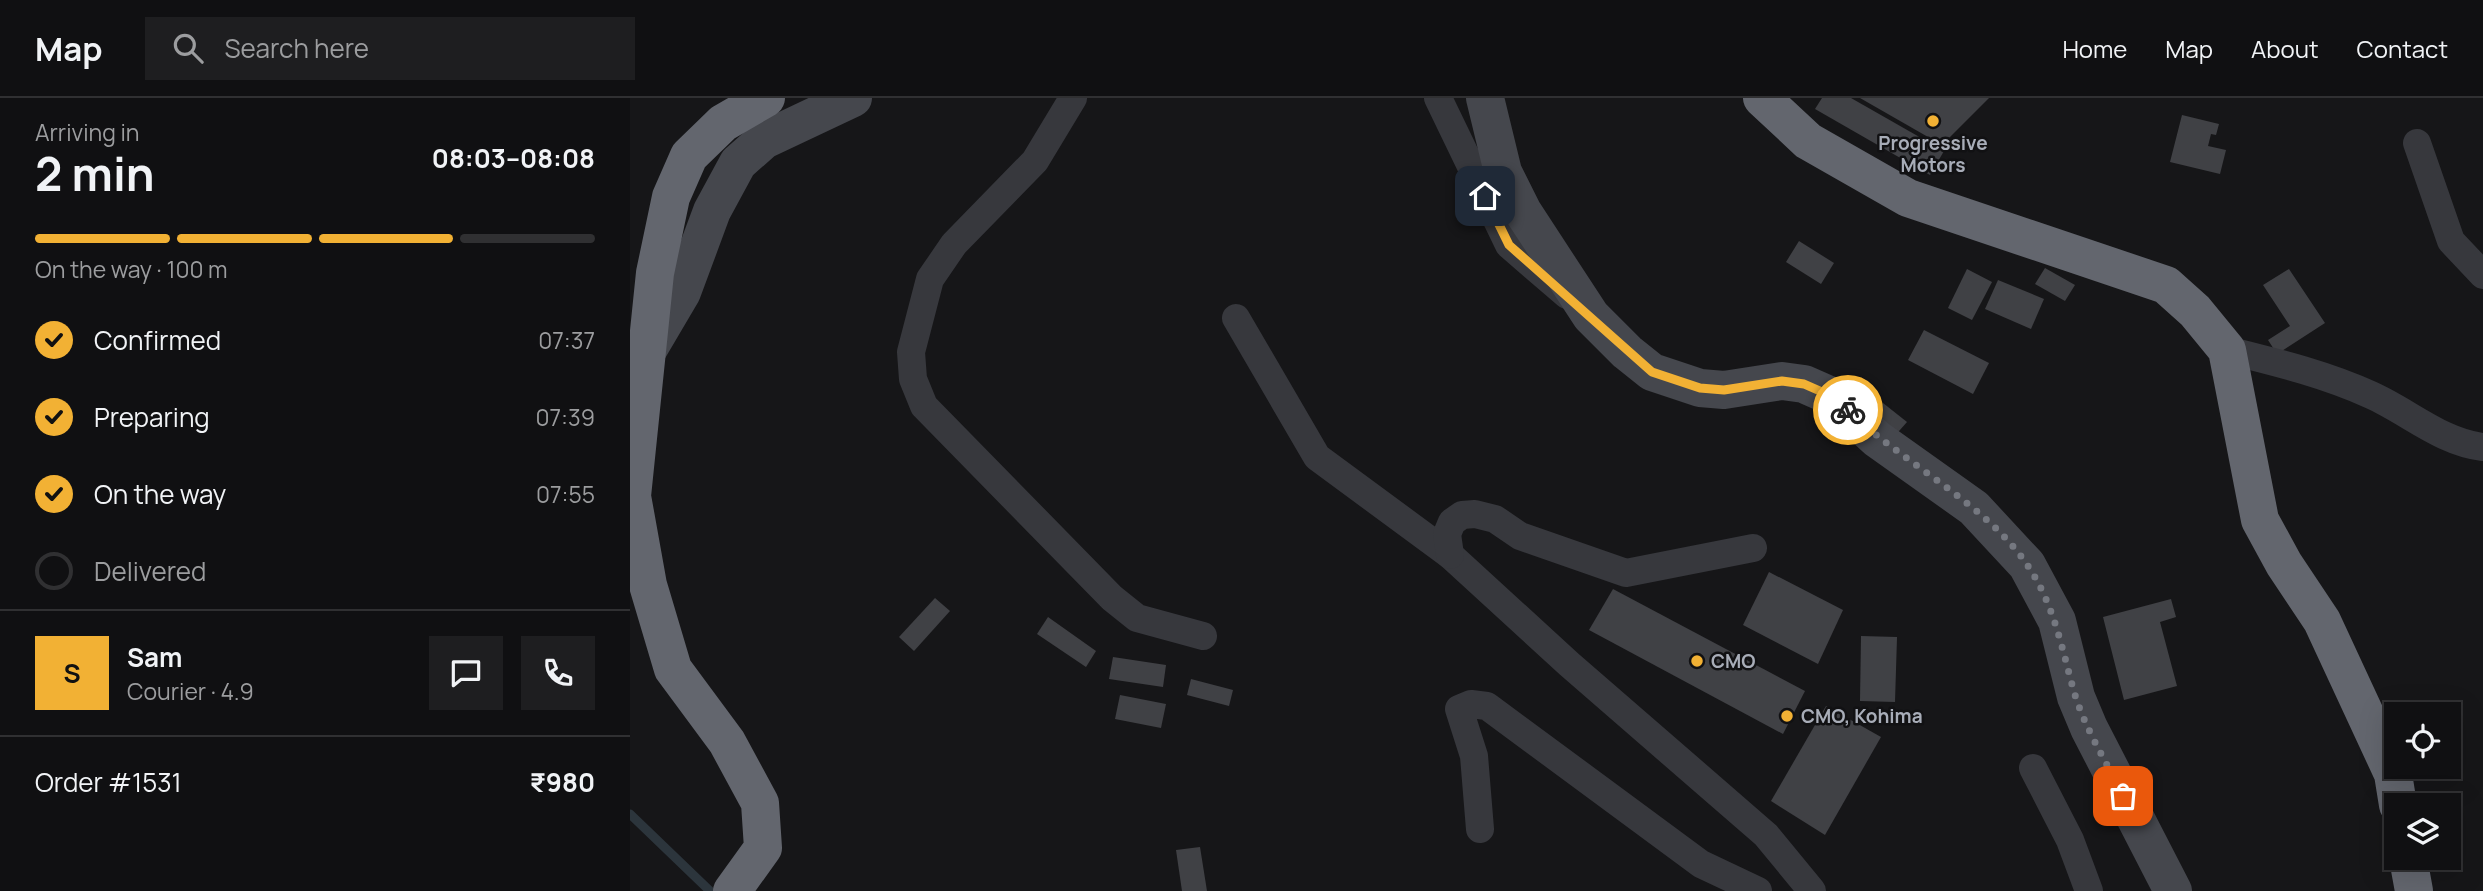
<!DOCTYPE html>
<meta charset="utf-8">
<style>
:root{--surface:#101012;--page:#1e1e20;--text:#f1f3f6;--muted:#9c9d9f;--line:#303032;--accent:#f2b134}
body{margin:0;font-family:Manrope,sans-serif;background:var(--page);color:var(--text);height:100vh;display:flex;flex-direction:column;font-size:26px;white-space:nowrap}
*{box-sizing:border-box;margin:0}
p{font-size:23px;color:var(--muted)}
.icon{flex:none;width:38px;height:38px;fill:none;stroke:currentColor;stroke-width:2;stroke-linecap:round;stroke-linejoin:round}
.map{position:relative;flex:1;overflow:hidden}
.drawer{display:flex;flex-direction:column;background:var(--surface);width:630px}
.drawer>*{flex:none}
.fabs{position:absolute;left:1754px;top:604px;display:grid;gap:14px}
.fabs a{display:grid;place-items:center;width:77px;height:77px;border-radius:0px;background:var(--surface);box-shadow:0 7px 28px #0002,0 0 0 2px var(--line);font-size:35px}
.pin{position:absolute;display:grid;place-items:center;width:60px;height:60px;color:#fff;margin:-30px;border-radius:14px;box-shadow:0 4px 10px #0006}
.courier{position:absolute;display:grid;place-items:center;width:70px;height:70px;margin:-35px;border:5px solid #f2b134;border-radius:50%;background:#fff;color:#222;box-shadow:0 2px 9px #0007}
.summary em{font-style:normal;font-weight:700}
.summary div{display:flex;flex-direction:column-reverse}
.summary{display:flex;align-items:center;justify-content:space-between;height:119px;padding:0 35px}
h1{font-size:46px;font-weight:700;line-height:52px}
.bar{display:grid;grid-template-columns:repeat(4,1fr);gap:10px 7px;align-content:center;height:84px;padding:0 35px}
.bar i{height:9px;border-radius:5px;background:var(--line)}
.bar .on{background:var(--accent)}
.bar p{grid-column:span 4}
.line{display:flex;align-items:center;gap:18px;padding:0 35px;border-top:2px solid var(--line)}
.line div{flex:1}
.round{display:grid;place-items:center;flex:none;width:74px;height:74px;border-radius:0px;background:var(--page)}
ol{padding:0 35px;list-style:none}
li{display:flex;align-items:center;gap:21px;height:77px}
li p{margin-inline-start:auto}
li .icon{padding:7px;border-radius:50%;background:var(--accent);color:#111;stroke-width:4}
li:last-child{color:var(--muted)}
li i{width:38px;height:38px;border:4px solid var(--line);border-radius:50%}
header{display:flex;align-items:center;gap:42px;box-sizing:border-box;height:98px;padding:0 35px;background:var(--surface);border-bottom:2px solid var(--line)}
header strong{font-size:33px}
nav{display:flex;gap:38px;margin-inline-start:auto;font-size:24px}
.search{width:490px;height:63px;background:var(--page);display:flex;align-items:center;gap:18px;box-sizing:border-box;padding:0 24px;border-radius:0px;color:var(--muted);font-size:26px}
main{display:flex;flex:1;min-height:0}
.map>svg:first-child{display:block}
</style>
<header>
<strong>Map</strong>
<div class="search"><svg class="icon" aria-label="search" viewBox="0 0 24 24"><circle cx="10" cy="10" r="6"/><path d="M15 15l6 6"/></svg>Search here</div>
<nav><a>Home</a><a>Map</a><a>About</a><a>Contact</a></nav>
</header>
<main>
<section class="drawer">
<div class="summary"><div><h1>2 min</h1><p>Arriving in</p></div><em>08:03–08:08</em></div>
<div class="bar"><i class="on"></i><i class="on"></i><i class="on"></i><i></i><p>On the way · 100 m</p></div>
<ol>
<li><svg class="icon" aria-label="check" viewBox="0 0 24 24"><path d="M5 12l5 5 9-10"/></svg>Confirmed<p>07:37</p></li>
<li><svg class="icon" aria-label="check" viewBox="0 0 24 24"><path d="M5 12l5 5 9-10"/></svg>Preparing<p>07:39</p></li>
<li><svg class="icon" aria-label="check" viewBox="0 0 24 24"><path d="M5 12l5 5 9-10"/></svg>On the way<p>07:55</p></li>
<li><i></i>Delivered</li>
</ol>
<div class="line" style="height:126px"><b class="round" style="background:var(--accent);color:#111">S</b><div><b>Sam</b><p>Courier · 4.9</p></div><a class="round"><svg class="icon" aria-label="chat" viewBox="0 0 24 24"><path d="M4 5h16v11H9l-5 4z"/></svg></a><a class="round"><svg class="icon" aria-label="phone" viewBox="0 0 24 24"><path d="M5 4h4l2 5-3 2q2 4 5 5l2-3 5 2v4C11 20 4 13 5 4z"/></svg></a></div>
<div class="line" style="height:91px"><div>Order #1531</div><b>₹980</b></div>
</section>
<div class="map">
<svg width="1853" height="793" viewBox="0 0 1853 793">
<rect width="100%" height="100%" fill="#161618"/>
<g fill="none" stroke-linecap="round" stroke-linejoin="round">
<polyline stroke="#2c353c" stroke-width="9" points="0,716 80,793"/>
</g>
<g fill="#404145">
<polygon points="1192,0 1221,0 1314,53 1300,77 1185,11"/>
<polygon points="1230,0 1359,0 1312,47"/>
<polygon points="1552,17 1589,26 1586,37 1581,36 1578,48 1596,52 1590,76 1540,64"/>
<polygon points="1169,143 1204,165 1191,186 1156,164"/>
<polygon points="1415,170 1445,187 1435,203 1405,186"/>
<polygon points="1337,171 1362,184 1342,222 1318,210"/>
<polygon points="1659,171 1695,225 1647,256 1638,242 1660,228 1633,187"/>
<polygon points="1368,182 1414,201 1401,231 1355,211"/>
<polygon points="1294,232 1359,265 1343,296 1278,262"/>
<polygon points="1253,305 1277,324 1262,341 1239,322"/>
<polygon points="1139,474 1213,512 1188,566 1113,527"/>
<polygon points="983,491 1175,593 1153,636 959,532"/>
<polygon points="305,500 320,513 284,553 269,539"/>
<polygon points="1541,501 1546,519 1530,524 1547,588 1494,602 1473,519"/>
<polygon points="418,519 466,553 456,569 407,536"/>
<polygon points="1231,538 1267,539 1265,604 1230,603"/>
<polygon points="483,559 536,567 533,589 479,581"/>
<polygon points="561,581 603,592 599,608 557,597"/>
<polygon points="490,597 536,606 531,630 485,621"/>
<polygon points="1196,608 1251,639 1195,737 1141,703"/>
<polygon points="570,749 577,793 552,793 546,752"/>
</g>
<g fill="none" stroke-linecap="round" stroke-linejoin="round">
<g stroke="#37383d" stroke-width="28">
<polyline points="443,0 405,63 324,146 300,181 281,254 283,281 294,308 482,500 507,520 573,538"/>
<polyline points="808,0 879,147 937,197"/>
<polyline points="1787,45 1821,143 1853,177"/>
<polyline points="606,220 687,359 820,457 939,566 1136,737 1182,793"/>
<path d="M1597 252C1645 264 1695 276 1741 297 1779 314 1811 344 1853 349"/>
<polyline points="820,457 817,436 822,424 832,417 845,416 865,421 890,438 996,475 1123,450"/>
<polyline points="1403,670 1440,742 1459,793"/>
<polyline points="850,731 844,658 829,611 841,606 857,608 1071,766 1128,793"/>
</g>
<g stroke="#45474d" stroke-width="38">
<polyline points="855,0 873,74 893,114 961,218 997,254 1022,274 1070,290 1094,292 1152,283 1174,286 1199,297 1247,341 1344,410 1397,467 1427,523 1446,599 1459,630 1543,793"/>
<polyline points="19,250 52,194 82,113 108,65 134,42 223,0"/>
</g>
<g stroke="#63666e" stroke-width="38">
<polyline points="1132,0 1178,43 1278,100 1536,187 1565,213 1597,252 1630,422 1654,466 1692,523 1763,676 1768,707"/>
<polyline points="1778,760 1784,793"/>
<polyline points="102,793 133,750 130,705 97,644 43,571 18,487 2,398 25,175 41,99 59,58 93,25 136,0"/>
</g>
</g>
<g fill="none" stroke-linecap="round" stroke-linejoin="round">
<path stroke="#757880" stroke-width="7" stroke-dasharray="0 12.6" d="M1218 312C1272 365 1357 406 1398 468 1425 508 1432 552 1445 597 1456 632 1477 665 1493 698"/>
<polyline stroke="#f2b134" stroke-width="9" points="855,98 879,147 1022,274 1070,290 1094,292 1152,283 1174,286 1199,297 1218,312"/>
</g>
<g fill="#f2b134" stroke="#111113" stroke-width="2.5">
<circle cx="1303" cy="23" r="7"/>
<circle cx="1067" cy="563" r="7"/>
<circle cx="1157" cy="618" r="7"/>
</g>
<g text-anchor="middle" stroke-width="5" stroke-linejoin="round" paint-order="stroke">
<g font-size="19" font-weight="bold" fill="#a8adb8" stroke="#111113" text-anchor="start">
<text x="1303" y="52" text-anchor="middle">Progressive<tspan x="1303" dy="22">Motors</tspan></text>
<text x="1081" y="570">CMO</text>
<text x="1171" y="625">CMO, Kohima</text>
</g>
</g>
</svg>
<div class="fabs">
<a><svg class="icon" aria-label="locate" viewBox="0 0 24 24"><circle cx="12" cy="12" r="6"/><path d="M12 2v4M12 18v4M2 12h4M18 12h4"/></svg></a>
<a><svg class="icon" aria-label="layers" viewBox="0 0 24 24"><path d="M12 4l9 5-9 5-9-5zM3 14l9 5 9-5"/></svg></a>
</div>
<div class="pin" style="left:1493px;top:698px;background:#ea580c"><svg class="icon" aria-label="bag" viewBox="0 0 24 24"><path d="M5 8h14l-1 12H6zM9 8a3 3 0 0 1 6 0"/></svg></div>
<div class="pin" style="left:855px;top:98px;background:#1f2937"><svg class="icon" aria-label="home" viewBox="0 0 24 24"><path d="M3 11l9-7 9 7M6 9v11h12V9"/></svg></div>
<div class="courier" style="left:1218px;top:312px"><svg class="icon" aria-label="bike" viewBox="0 0 24 24"><circle cx="6" cy="16" r="4"/><circle cx="18" cy="16" r="4"/><path d="M6 16l4-8h5l3 8M10 8l3 8H6M13 5h3"/></svg></div>
</div>
</main>
